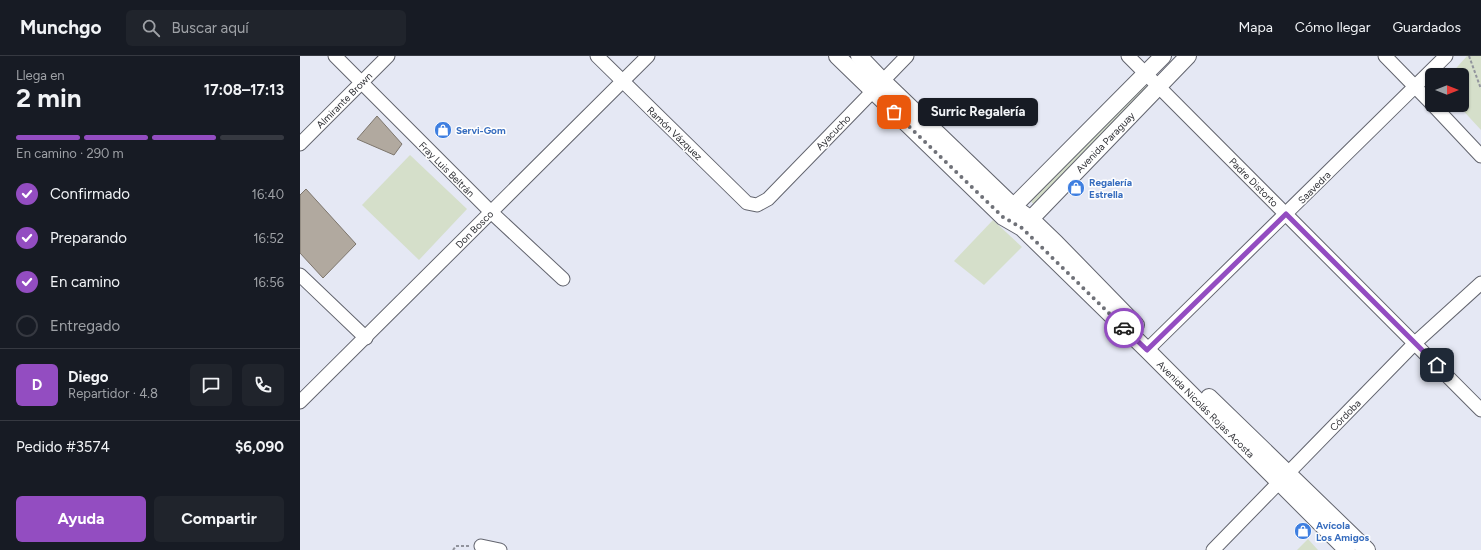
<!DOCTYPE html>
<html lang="es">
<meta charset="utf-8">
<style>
:root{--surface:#171b24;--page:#20242c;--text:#f1f3f6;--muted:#9ea1a6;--line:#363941;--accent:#934dc1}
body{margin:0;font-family:Figtree,sans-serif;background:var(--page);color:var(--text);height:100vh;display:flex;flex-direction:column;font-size:15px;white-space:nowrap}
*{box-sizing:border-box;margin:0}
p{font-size:13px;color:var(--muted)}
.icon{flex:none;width:22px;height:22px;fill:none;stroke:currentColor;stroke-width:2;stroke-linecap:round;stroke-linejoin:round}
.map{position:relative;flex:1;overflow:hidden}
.side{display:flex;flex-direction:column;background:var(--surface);width:300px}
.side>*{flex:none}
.needle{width:26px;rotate:90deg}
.fabs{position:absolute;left:1125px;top:12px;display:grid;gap:8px}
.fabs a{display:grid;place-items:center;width:44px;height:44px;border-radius:6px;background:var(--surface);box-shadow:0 1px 3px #0004;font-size:20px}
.pin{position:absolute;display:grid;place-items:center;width:34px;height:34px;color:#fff;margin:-17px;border-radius:8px;box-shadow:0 2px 6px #0006}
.courier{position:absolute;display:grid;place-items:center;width:40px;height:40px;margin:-20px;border:3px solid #934dc1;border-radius:50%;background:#fff;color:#222;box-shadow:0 1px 5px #0007}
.bubble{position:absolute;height:28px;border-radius:6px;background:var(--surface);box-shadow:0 1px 3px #0004;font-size:13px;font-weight:700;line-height:28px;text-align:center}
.head em{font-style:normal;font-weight:700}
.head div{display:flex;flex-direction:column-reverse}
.head{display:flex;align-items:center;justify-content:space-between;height:68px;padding:0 16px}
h1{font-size:26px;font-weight:700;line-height:30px}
.bar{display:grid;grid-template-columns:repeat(4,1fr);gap:6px 4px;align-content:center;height:48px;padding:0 16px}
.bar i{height:5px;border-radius:3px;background:var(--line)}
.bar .on{background:var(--accent)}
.bar p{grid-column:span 4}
.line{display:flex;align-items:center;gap:10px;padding:0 16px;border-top:1px solid var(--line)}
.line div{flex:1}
.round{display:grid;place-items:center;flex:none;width:42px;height:42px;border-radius:6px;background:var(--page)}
ol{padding:0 16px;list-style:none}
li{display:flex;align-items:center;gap:12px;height:44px}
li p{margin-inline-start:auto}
li .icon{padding:4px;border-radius:50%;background:var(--accent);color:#fff;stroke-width:4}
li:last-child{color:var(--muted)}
li i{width:22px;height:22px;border:2px solid var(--line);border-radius:50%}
.action{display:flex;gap:8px;margin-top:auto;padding:8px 16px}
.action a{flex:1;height:46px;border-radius:6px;background:var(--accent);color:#fff;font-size:16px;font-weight:700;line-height:46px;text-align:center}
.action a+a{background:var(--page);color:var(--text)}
header{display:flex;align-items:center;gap:24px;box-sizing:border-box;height:56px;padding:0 20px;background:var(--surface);border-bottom:1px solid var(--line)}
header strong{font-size:19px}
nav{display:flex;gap:22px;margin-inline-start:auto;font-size:14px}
.search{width:280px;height:36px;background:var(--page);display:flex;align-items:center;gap:10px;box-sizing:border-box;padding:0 14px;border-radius:6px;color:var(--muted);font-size:15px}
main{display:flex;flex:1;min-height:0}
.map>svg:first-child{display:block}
</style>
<header>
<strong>Munchgo</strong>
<div class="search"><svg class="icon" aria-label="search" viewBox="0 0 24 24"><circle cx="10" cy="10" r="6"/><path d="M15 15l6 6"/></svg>Buscar aquí</div>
<nav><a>Mapa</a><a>Cómo llegar</a><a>Guardados</a></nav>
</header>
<main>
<section class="side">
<div class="head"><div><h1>2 min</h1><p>Llega en</p></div><em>17:08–17:13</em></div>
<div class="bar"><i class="on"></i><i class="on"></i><i class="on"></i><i></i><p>En camino · 290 m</p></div>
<ol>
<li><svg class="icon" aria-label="check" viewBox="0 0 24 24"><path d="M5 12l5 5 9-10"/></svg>Confirmado<p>16:40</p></li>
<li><svg class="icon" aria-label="check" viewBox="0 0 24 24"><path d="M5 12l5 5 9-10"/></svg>Preparando<p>16:52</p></li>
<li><svg class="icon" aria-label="check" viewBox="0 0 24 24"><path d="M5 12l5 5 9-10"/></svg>En camino<p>16:56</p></li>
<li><i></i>Entregado</li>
</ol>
<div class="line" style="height:72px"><b class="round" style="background:var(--accent);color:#fff">D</b><div><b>Diego</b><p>Repartidor · 4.8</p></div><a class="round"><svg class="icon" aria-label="chat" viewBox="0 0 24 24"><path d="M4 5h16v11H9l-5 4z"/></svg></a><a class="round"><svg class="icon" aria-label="phone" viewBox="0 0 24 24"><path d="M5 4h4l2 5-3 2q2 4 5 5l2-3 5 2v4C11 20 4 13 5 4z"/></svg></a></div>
<div class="line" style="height:52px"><div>Pedido #3574</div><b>$6,090</b></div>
<div class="action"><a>Ayuda</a><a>Compartir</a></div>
</section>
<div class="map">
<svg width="1181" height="494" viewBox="0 0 1181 494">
<rect width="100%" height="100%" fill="#e5e8f4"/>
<g fill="#d5dfca">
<polygon points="1167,0 1181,0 1181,74 1158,49 1162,49 1162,19 1150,19"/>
<polygon points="844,27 850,33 735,148 732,147 730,142"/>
<polygon points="110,99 167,153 119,204 62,149"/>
<polygon points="693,164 722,191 684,229 654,205"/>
<polygon points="1008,483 1018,494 997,494"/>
</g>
<g fill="#b1a99f" stroke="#7d766d">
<polygon points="77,60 102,88 94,99 57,83"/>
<polygon points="6,133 56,188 23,222 0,197 0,139"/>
</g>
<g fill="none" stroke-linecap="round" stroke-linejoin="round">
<defs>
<g id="minor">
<polyline points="35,0 191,156 263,223"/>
<polyline points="297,0 447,147 457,149 468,143 607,0"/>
<polyline points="828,0 1181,354"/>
<polyline points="1085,0 1132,48"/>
<polyline points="1133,49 1181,100"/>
<polyline points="0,88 88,0"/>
<polyline points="0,219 66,282"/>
<polyline points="847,294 1146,0"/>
<polyline points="0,346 348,0"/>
<polyline points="181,490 200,494"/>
<polyline points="913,494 1115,287 1181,227"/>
</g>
<g id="major">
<polyline points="537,0 703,161 722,172 847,294 1047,494"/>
<polyline points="559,0 582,24 714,151 731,163 756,187 836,269"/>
<polyline points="706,158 863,0"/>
<polyline points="723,171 888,0"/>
<polyline points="909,341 1067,494"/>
</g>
</defs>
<use href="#minor" stroke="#62646e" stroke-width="15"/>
<use href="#major" stroke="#62646e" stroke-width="18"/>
<g stroke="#91939c" stroke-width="2" stroke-dasharray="3 2" stroke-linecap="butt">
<polyline points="1169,0 1181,33"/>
<polyline points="153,494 156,490 170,490"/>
</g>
<use href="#minor" stroke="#fff" stroke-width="13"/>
<use href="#major" stroke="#fff" stroke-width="16"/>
</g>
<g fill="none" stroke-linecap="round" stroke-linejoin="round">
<polyline stroke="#6f7178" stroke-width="4" stroke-dasharray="0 7.2" points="594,56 703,161 722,172 824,272"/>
<polyline stroke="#934dc1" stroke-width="5" points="824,272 847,294 986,158 1137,309"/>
</g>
<defs>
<symbol id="shop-disc" viewBox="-11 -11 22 22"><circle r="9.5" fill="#3f7fe0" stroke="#fff"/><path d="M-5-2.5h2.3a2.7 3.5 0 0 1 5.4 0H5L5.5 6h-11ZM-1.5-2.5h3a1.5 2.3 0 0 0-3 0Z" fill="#fff"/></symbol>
</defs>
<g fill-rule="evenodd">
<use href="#shop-disc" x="133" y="64" width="20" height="20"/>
<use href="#shop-disc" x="766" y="122" width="20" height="20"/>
<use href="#shop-disc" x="993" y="465" width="20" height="20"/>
</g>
<g text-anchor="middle" stroke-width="3" stroke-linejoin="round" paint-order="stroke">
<g font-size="10" fill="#303136" stroke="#fff">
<text transform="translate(44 44) rotate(-45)" y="4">Almirante Brown</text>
<text transform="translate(533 76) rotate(-46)" y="4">Ayacucho</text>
<text transform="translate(375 77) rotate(44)" y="4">Ramón Vázquez</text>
<text transform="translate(805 86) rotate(-46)" y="4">Avenida Paraguay</text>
<text transform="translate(147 113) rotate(45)" y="4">Fray Luis Beltrán</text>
<text transform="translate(954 126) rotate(45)" y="4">Padre Distorto</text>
<text transform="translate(1014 131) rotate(-45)" y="4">Saavedra</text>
<text transform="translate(174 173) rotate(-45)" y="4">Don Bosco</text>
<text transform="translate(906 353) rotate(45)" y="4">Avenida Nicolás Rojas Acosta</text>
<text transform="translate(1045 359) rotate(-46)" y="4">Córdoba</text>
</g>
<g font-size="10" font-weight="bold" fill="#366cbe" stroke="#fff" text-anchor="start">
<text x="156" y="78">Servi-Gom</text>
<text x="789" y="130">Regalería<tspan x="789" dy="12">Estrella</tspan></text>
<text x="1016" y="473">Avícola<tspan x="1016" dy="12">Los Amigos</tspan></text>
</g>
</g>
</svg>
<div class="fabs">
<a><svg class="needle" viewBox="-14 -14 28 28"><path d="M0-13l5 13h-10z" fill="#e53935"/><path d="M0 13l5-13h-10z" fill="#9ea1a6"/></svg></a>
</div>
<div class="pin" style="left:594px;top:56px;background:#ea580c"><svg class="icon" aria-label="bag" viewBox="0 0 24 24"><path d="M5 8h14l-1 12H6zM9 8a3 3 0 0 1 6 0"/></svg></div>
<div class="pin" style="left:1137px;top:309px;background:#1f2937"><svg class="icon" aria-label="home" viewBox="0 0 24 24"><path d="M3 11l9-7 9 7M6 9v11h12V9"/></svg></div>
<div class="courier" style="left:824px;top:272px"><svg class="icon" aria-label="car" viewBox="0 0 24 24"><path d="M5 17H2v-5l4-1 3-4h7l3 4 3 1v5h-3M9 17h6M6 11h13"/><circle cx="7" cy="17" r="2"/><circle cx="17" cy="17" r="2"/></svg></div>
<div class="bubble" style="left:618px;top:42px;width:120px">Surric Regalería</div>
</div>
</main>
